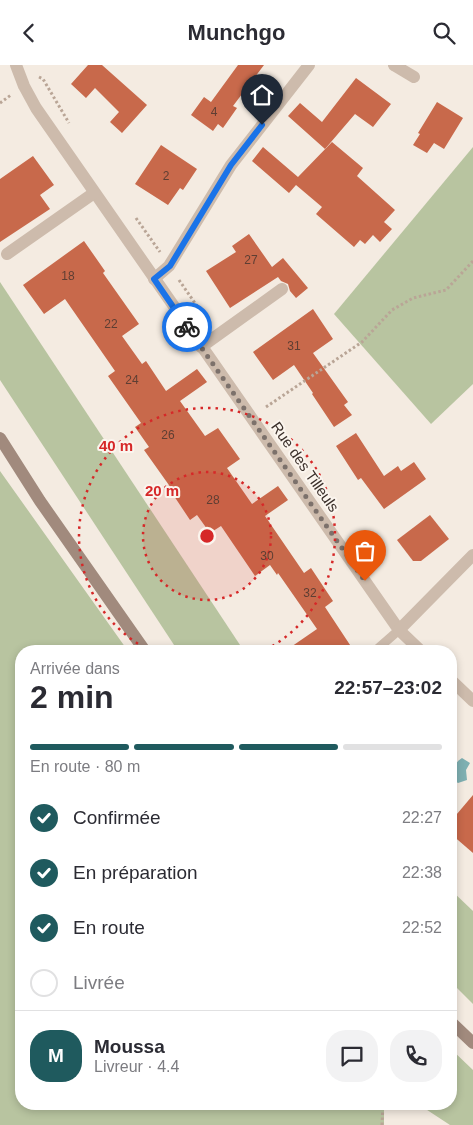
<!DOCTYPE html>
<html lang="fr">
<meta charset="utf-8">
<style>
:root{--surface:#fff;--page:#f2f2f3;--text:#2b2b33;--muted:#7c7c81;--line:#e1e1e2;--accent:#1f5a5e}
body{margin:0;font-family:Arial,sans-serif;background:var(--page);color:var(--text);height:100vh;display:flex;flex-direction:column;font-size:19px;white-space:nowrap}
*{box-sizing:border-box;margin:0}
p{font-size:16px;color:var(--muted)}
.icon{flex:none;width:28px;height:28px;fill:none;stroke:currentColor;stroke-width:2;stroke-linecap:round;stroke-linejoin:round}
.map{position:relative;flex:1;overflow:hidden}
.side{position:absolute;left:15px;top:580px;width:442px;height:465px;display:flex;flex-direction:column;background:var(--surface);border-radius:20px;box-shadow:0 2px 8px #0003}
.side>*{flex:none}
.pin{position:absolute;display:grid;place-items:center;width:42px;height:42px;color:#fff;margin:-51px -21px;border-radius:50% 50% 50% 0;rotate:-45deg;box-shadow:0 0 5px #0007}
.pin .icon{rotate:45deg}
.courier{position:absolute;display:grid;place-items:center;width:50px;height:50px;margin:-25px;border:4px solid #1a73e8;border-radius:50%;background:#fff;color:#222;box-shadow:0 1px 6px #0007}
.head em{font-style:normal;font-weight:700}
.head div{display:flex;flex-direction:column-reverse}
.head{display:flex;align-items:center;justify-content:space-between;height:85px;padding:0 15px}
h1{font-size:32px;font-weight:700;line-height:38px}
.bar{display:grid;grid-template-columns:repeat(4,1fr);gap:8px 5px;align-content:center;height:60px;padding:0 15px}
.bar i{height:6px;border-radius:4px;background:var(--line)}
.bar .on{background:var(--accent)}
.bar p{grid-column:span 4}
.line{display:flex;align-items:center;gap:12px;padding:0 15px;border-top:1px solid var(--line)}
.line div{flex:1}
.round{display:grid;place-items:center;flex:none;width:52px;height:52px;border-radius:20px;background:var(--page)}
ol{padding:0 15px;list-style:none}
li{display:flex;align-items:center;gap:15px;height:55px}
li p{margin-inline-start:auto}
li .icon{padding:5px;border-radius:50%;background:var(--accent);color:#fff;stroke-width:4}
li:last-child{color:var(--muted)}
li i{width:28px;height:28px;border:2px solid var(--line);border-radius:50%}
header{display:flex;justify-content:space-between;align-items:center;height:65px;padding:0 15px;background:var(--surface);font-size:22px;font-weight:700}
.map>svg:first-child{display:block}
</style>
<header><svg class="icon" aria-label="back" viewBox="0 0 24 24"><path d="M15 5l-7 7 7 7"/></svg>Munchgo<svg class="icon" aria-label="search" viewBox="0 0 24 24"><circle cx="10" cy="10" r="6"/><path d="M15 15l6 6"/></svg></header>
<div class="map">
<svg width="473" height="1060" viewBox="0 0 473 1060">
<rect width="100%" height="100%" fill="#f4ebe1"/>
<g fill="#b8c4a0">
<polygon points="473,82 473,319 431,359 334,249"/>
<polygon points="0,217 244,586 178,586 0,315"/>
<polygon points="0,406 128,586 21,586 21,1039 384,1039 384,1060 0,1060"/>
<polygon points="451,825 473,846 473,939 451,917"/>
<polygon points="451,984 473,1005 473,1060 450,1060 418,1039 451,1039"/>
</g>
<path fill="#7fb0b2" d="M462 693 470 698 466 705 467 715 458 718 452 714C453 704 454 698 462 693Z"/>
<g fill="#c8694b">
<polygon points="88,0 102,0 147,40 122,68 110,57 119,47 95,23 86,33 71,19"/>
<polygon points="238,0 264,0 233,41 237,43 223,63 218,59 213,66 191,50 204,32 211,37"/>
<polygon points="356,13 391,39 373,62 355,49 325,84 288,51 300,38 322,57"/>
<polygon points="437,37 463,53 444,84 434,78 427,88 413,80 420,69 418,68"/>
<polygon points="332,77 363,103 357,111 395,145 384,157 392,164 380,177 373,170 365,179 360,175 354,182 316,149 322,142 296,120 289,128 252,96 263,82 298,112"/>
<polygon points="161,80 197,104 183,125 180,123 168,140 135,119"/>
<polygon points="33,91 54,120 40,130 50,144 0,177 0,114"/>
<polygon points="249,169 272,202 283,193 308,223 296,233 290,226 288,219 281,216 278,212 230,243 206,206 236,187 232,181"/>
<polygon points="84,176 105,206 103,208 139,259 122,271 142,299 146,296 166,326 197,304 207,317 180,336 205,371 218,363 240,394 227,403 252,439 278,421 288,435 265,451 304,508 311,503 333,536 325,542 354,586 285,586 317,564 278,508 277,510 270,500 255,511 221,461 210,468 197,450 190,455 174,431 176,430 144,385 149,382 135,362 141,358 108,311 115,306 65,234 44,249 23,220"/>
<polygon points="313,244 333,274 313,288 348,337 344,340 352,350 334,362 312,329 313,328 294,300 273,315 253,287"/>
<polygon points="356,368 384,411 398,401 401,406 414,397 426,414 384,444 361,413 358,415 336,381"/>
<polygon points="430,450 449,474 421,496 413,496 397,475"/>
<polygon points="473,730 473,788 451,769 451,756"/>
</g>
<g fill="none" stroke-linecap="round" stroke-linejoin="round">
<g stroke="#b9a596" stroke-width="3" stroke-dasharray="2.5 2.5" stroke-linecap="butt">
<polyline points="39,12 43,14 69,58"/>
<polyline points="0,38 11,30"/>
<polyline points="136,153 160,187"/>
<polyline points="179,215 208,257"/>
<polyline points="266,342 362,277 392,245 413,233 446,225 473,196"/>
<polyline points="382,1060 383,1039"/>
</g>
<polyline stroke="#cdbbac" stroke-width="9" points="375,586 399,565"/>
<g stroke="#cdbbac" stroke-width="12">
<polyline points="16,0 24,21 36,43 399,565 421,586"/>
<polyline points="394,0 414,12"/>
<polyline points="7,189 94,128"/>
<polyline points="154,214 169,201 231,100 309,0"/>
<polyline points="201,282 282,224"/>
<polyline points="399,565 473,490"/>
<polyline points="451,615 473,636"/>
</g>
<g stroke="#a18a7d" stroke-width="12">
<polyline points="0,373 40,436 145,586"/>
<polyline points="451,957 473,978"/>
</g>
</g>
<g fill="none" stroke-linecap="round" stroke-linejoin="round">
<polyline stroke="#7c716b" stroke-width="5" stroke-dasharray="0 9" points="187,262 365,516"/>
<polyline stroke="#1a73e8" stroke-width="6" points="187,262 154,214 170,201 231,100 262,60"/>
</g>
<circle cx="207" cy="471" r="64" fill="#d62828" fill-opacity=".12"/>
<g fill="none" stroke="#d62828" stroke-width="2.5" stroke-dasharray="2.5 5">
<circle cx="207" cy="471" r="64"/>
<path d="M151 586A128 128 0 1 1 263 586"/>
</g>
<g text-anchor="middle" stroke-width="4" stroke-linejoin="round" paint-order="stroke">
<g font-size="12" fill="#5e3e33">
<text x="214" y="51">4</text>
<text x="166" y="115">2</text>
<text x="251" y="199">27</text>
<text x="68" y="215">18</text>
<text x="111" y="263">22</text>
<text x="294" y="285">31</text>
<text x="132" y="319">24</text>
<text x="168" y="374">26</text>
<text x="213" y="439">28</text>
<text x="267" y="495">30</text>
<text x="310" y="532">32</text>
</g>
<g font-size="15" fill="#3b302b" stroke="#fbf5ee">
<text transform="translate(305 402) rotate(55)" y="5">Rue des Tilleuls</text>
</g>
</g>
<circle cx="207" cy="471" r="8" fill="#d62828" stroke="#fbf5ee" stroke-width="2.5"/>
<g font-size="15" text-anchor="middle" font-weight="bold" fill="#d62828" stroke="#fbf5ee" stroke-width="4" stroke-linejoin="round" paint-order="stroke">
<text x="116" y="386">40 m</text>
<text x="162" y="431">20 m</text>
</g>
</svg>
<div class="pin" style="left:365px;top:516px;background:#ea580c"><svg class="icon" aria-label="bag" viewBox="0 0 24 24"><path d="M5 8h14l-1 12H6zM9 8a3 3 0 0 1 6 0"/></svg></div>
<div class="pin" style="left:262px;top:60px;background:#1f2937"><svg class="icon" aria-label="home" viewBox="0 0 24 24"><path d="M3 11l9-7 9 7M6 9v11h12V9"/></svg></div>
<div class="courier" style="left:187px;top:262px"><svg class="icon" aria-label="bike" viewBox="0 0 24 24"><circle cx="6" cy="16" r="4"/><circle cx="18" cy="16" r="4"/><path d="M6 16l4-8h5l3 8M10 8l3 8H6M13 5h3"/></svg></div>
<section class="side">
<div class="head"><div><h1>2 min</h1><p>Arrivée dans</p></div><em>22:57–23:02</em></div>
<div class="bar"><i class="on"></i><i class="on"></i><i class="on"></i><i></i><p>En route · 80 m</p></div>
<ol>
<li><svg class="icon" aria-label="check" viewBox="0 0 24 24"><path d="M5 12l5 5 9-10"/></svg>Confirmée<p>22:27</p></li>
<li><svg class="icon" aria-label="check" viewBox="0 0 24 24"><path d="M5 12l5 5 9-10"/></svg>En préparation<p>22:38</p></li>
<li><svg class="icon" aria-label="check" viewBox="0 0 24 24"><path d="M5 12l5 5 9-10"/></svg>En route<p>22:52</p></li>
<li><i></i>Livrée</li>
</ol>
<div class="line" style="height:90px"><b class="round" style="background:var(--accent);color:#fff">M</b><div><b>Moussa</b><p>Livreur · 4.4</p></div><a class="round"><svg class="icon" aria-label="chat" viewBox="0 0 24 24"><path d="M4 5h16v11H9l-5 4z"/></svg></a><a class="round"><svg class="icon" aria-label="phone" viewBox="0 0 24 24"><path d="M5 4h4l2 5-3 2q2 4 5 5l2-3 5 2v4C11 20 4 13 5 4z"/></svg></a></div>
</section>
</div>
